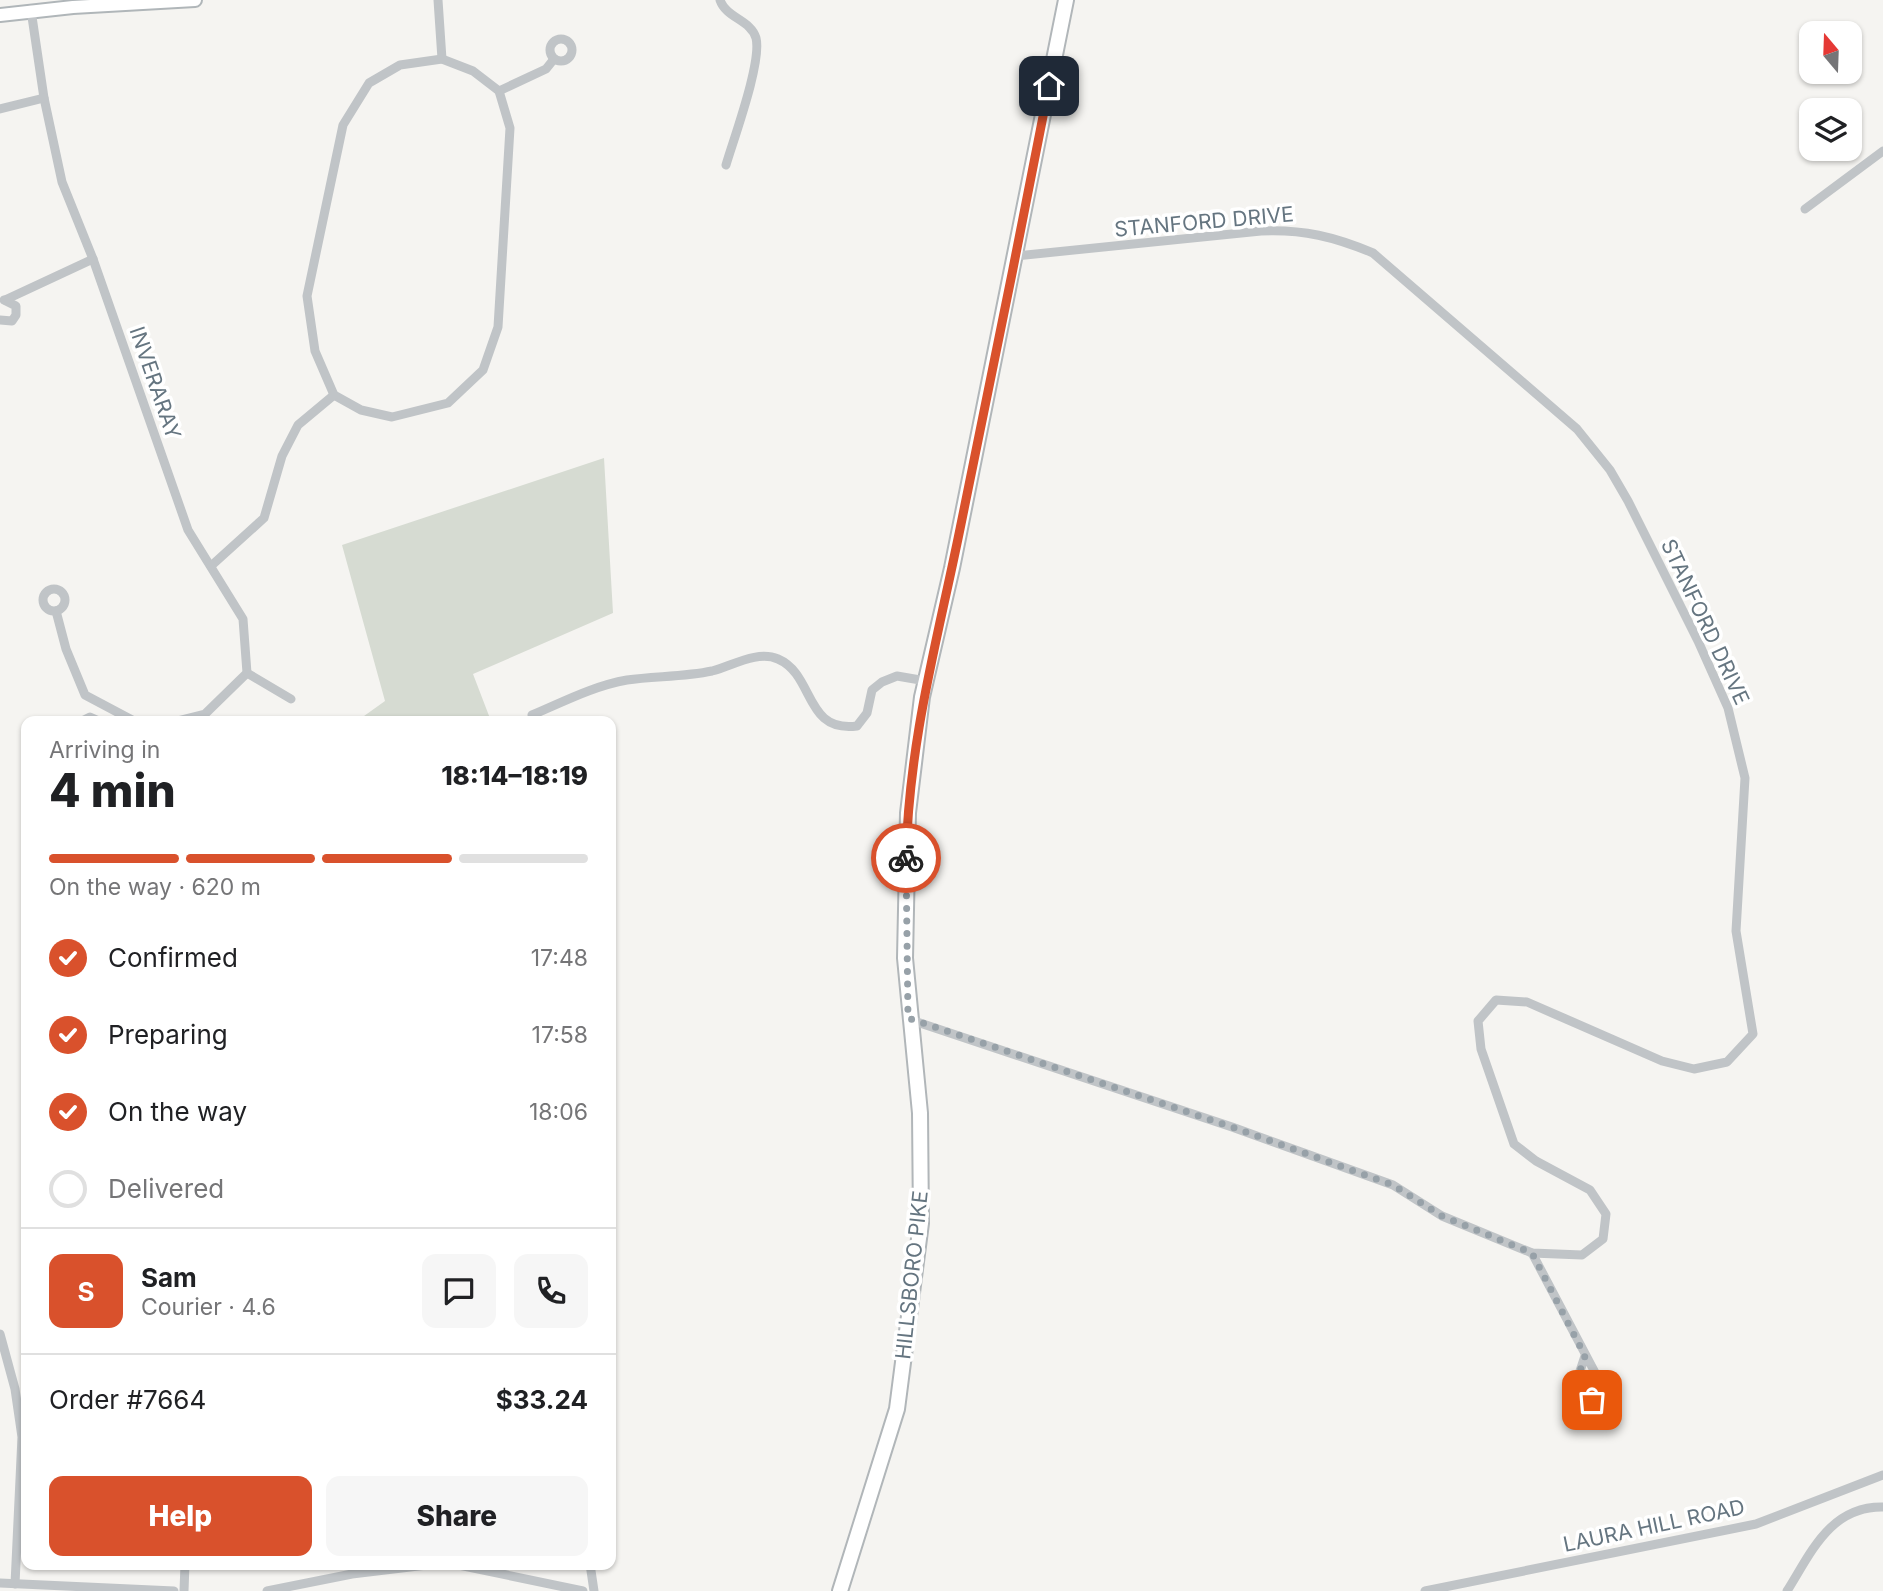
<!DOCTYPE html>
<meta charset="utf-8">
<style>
:root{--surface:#fff;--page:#f6f6f6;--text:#202124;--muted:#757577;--line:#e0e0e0;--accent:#d9512c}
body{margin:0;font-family:Inter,sans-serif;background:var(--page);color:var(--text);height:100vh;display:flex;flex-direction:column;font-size:26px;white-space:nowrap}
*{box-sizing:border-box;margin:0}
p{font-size:23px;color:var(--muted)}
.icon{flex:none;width:38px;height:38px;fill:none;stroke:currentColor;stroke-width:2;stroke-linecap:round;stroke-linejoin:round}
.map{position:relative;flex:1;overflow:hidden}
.side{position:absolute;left:21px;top:716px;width:595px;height:854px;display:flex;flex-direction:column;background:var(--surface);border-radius:14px;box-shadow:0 2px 5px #0004}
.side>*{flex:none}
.needle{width:46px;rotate:341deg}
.buttons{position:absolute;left:1799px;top:21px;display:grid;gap:14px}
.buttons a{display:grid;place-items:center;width:63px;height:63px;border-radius:14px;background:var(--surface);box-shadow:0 2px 5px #0004;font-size:35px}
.pin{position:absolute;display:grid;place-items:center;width:60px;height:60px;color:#fff;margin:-30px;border-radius:14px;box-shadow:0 4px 10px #0006}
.courier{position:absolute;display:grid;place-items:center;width:70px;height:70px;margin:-35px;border:5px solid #d9512c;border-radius:50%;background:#fff;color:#222;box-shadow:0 2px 9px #0007}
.summary em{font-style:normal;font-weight:800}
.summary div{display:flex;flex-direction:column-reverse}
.summary{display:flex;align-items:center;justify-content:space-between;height:119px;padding:0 28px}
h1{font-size:46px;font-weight:800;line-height:52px}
.bar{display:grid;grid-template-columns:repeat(4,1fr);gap:10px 7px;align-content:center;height:84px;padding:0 28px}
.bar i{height:9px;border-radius:5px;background:var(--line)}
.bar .current{background:var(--accent)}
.bar p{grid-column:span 4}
.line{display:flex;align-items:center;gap:18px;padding:0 28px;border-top:2px solid var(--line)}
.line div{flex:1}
.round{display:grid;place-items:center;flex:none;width:74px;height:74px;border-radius:14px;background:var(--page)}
ol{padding:0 28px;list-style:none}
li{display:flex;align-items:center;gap:21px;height:77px}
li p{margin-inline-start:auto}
li .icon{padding:7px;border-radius:50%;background:var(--accent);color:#fff;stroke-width:4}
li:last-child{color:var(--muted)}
li i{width:38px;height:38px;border:4px solid var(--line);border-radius:50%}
.button{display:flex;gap:14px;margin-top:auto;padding:14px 28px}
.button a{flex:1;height:80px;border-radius:14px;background:var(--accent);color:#fff;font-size:28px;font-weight:800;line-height:80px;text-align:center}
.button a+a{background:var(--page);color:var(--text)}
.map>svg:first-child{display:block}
</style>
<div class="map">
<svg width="1883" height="1591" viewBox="0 0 1883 1591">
<rect width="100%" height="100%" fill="#f5f4f1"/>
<polygon fill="#d6dbd2" points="604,458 613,613 473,674 491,721 357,721 385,701 342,545"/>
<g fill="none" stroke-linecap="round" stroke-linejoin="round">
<defs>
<polyline id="secondary" points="0,15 73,7 195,0"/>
<polyline id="primary" points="840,1591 897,1409 921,1223 920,1113 905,958 908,813 922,697 952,568 1066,0"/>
</defs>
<use href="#secondary" stroke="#b0b6b9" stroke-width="16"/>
<use href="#primary" stroke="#b1b6b9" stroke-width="18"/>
<g stroke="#c0c4c7" stroke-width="9">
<polyline points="438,0 442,59"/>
<path d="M720 0C726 18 751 20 756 38 762 62 734 138 726 165"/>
<polyline points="31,10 44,98 62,182 93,259 188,530 243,619 247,673 205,714 177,721"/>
<circle cx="561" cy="50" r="11"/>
<polygon points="442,59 473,71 499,91 510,128 498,327 483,370 448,403 392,417 361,410 334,395 315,351 307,296 343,125 369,83 400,65"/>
<polyline points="499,91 546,69 554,59"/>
<polyline points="0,109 44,98"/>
<polyline points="1805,209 1883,151"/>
<polyline points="5,300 93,259"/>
<polyline points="0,320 12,321 16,315 16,306 4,300"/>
<polyline points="211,566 264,518 282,456 298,425 334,395"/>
<circle cx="54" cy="600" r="11"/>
<polyline points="56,611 66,649 85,695 134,721"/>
<polyline points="247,673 291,699"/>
<path d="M532 715C563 702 593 686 627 680 654 676 684 677 712 671 732 666 757 650 778 659 815 675 804 733 857 726L867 713 872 690 882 682 897 676 926 681"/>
<polyline points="82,721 90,717 99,721"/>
<path d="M908 1019 1232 1127 1393 1185 1442 1216 1532 1253 1582 1255 1603 1239 1606 1214 1590 1190 1536 1161 1514 1144 1481 1049 1478 1021 1496 1000 1527 1002 1662 1061 1694 1069 1727 1062 1753 1034 1736 931 1745 778 1728 708 1698 641 1628 501 1610 470 1577 429 1373 253C1335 237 1303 229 1261 231L1015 256"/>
<polyline points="1532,1253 1600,1382 1602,1397 1592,1400 1580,1394 1577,1380 1585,1356"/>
<polyline points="0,1334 15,1389 22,1437 15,1584"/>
<polyline points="454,1564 583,1591"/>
<polyline points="590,1564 594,1591"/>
<polyline points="0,1583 174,1591"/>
<polyline points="184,1591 185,1564"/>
<polyline points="267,1591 352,1574 435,1564"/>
<polyline points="1425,1591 1756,1524 1883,1475"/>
<path d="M1787 1591C1811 1553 1830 1506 1883 1507"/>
</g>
<use href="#secondary" stroke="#fff" stroke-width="12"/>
<use href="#primary" stroke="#fff" stroke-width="14"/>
</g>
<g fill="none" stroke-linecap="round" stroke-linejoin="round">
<polyline stroke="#97a1a8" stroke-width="7" stroke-dasharray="0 12.6" points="906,858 908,1018 1232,1127 1393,1185 1442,1216 1532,1253 1585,1356 1577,1380 1580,1394 1592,1400"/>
<path stroke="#d9512c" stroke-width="9" d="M906 858C909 740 937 642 960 529 991 381 1020 234 1049 86"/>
</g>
<g text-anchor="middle" stroke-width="7" stroke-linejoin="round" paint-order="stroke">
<g font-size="21" fill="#657580" stroke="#fff">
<text transform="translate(1204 222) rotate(-5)" y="7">STANFORD DRIVE</text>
<text transform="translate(155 383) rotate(71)" y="7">INVERARAY</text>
<text transform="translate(1705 622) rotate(65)" y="7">STANFORD DRIVE</text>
<text transform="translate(912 1275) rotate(-84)" y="7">HILLSBORO PIKE</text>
<text transform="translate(1654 1526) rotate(-12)" y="7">LAURA HILL ROAD</text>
</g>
</g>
</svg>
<div class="buttons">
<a><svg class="needle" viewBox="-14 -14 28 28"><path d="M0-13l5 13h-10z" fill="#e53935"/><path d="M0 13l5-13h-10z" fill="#757577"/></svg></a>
<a><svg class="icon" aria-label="layers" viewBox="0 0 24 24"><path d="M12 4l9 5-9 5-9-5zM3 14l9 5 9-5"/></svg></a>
</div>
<div class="pin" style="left:1592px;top:1400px;background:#ea580c"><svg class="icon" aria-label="bag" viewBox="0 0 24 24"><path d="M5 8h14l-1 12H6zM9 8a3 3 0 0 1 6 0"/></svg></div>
<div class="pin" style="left:1049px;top:86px;background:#1f2937"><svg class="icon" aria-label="home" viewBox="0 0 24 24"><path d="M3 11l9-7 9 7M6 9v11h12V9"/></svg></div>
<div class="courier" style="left:906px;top:858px"><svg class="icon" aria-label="bike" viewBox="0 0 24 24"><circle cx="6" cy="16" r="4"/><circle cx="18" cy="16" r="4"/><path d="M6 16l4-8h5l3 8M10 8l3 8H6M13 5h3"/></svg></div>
<section class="side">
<div class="summary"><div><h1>4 min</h1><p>Arriving in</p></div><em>18:14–18:19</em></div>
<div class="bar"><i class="current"></i><i class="current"></i><i class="current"></i><i></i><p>On the way · 620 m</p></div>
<ol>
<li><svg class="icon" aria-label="check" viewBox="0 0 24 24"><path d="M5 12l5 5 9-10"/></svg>Confirmed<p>17:48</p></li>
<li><svg class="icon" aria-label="check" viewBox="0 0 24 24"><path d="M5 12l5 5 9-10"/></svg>Preparing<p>17:58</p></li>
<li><svg class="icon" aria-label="check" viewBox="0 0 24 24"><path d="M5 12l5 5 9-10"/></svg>On the way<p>18:06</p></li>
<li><i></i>Delivered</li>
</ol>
<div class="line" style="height:126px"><b class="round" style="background:var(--accent);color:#fff">S</b><div><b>Sam</b><p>Courier · 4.6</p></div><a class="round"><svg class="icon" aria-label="chat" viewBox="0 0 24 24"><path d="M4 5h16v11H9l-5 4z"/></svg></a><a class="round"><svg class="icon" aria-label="phone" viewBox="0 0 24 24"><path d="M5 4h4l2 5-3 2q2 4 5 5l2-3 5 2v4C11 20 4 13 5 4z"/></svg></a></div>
<div class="line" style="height:91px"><div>Order #7664</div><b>$33.24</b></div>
<div class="button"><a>Help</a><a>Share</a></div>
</section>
</div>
